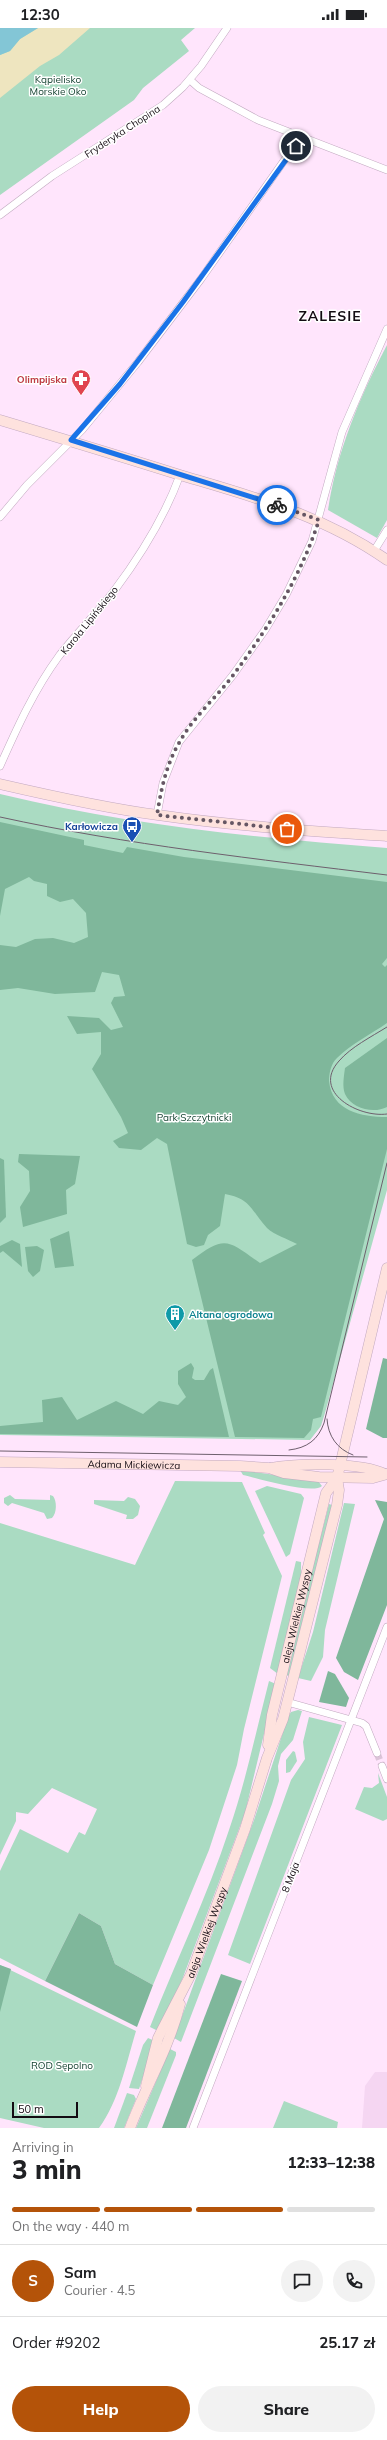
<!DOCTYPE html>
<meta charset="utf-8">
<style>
:root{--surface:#fff;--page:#f2f2f2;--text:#202124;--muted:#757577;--line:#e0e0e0;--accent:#b45309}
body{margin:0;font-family:Mulish,sans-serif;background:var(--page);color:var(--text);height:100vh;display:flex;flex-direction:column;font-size:15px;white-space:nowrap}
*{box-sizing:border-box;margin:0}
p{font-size:13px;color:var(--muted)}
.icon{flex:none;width:22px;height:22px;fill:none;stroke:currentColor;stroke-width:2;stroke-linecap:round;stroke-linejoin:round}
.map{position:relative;height:2100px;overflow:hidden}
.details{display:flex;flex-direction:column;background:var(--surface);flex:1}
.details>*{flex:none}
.scale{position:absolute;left:12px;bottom:10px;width:66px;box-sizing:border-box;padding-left:4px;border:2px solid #130b12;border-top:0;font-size:11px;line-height:14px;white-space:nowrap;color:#130b12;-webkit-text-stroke:3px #fff;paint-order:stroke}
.pin{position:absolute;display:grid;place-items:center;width:34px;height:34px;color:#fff;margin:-17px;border:2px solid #fff;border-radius:50%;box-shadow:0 1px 4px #0007}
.courier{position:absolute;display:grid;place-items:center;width:40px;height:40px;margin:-20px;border:3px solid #1a73e8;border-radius:50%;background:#fff;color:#222;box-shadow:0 1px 5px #0007}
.headline em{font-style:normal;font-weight:800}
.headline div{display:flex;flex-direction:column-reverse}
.headline{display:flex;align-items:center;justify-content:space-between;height:68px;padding:0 12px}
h1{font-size:26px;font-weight:800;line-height:30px}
.bar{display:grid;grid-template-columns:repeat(4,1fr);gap:6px 4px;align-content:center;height:48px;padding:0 12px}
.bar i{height:5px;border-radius:3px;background:var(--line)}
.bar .current{background:var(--accent)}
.bar p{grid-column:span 4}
.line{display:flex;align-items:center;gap:10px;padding:0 12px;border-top:1px solid var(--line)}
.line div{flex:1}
.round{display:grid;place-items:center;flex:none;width:42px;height:42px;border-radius:21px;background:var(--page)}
.action{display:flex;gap:8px;margin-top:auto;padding:8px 12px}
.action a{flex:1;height:46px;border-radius:24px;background:var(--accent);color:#fff;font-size:16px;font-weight:800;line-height:46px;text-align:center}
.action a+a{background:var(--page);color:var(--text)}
.status{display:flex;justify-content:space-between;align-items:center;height:28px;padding:0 20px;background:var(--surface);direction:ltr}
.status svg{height:11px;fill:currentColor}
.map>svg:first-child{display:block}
</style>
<div class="status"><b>12:30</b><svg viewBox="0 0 49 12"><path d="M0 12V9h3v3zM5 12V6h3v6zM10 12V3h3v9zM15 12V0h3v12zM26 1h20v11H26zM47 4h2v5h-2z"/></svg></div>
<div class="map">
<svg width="387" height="2100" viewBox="0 0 387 2100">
<rect width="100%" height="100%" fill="#ffe5fc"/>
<polygon fill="#f5d6f2" points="375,2044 387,2044 387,2100 362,2100 365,2058"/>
<g fill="#aadbc2">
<polygon points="0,0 195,0 181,12 189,23 143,60 134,72 0,167"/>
<path d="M387 317V492L377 510 328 482C336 425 360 368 387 317Z"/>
<path d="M0 766C127 797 257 810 387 820V1162L325 1385 321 1398 310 1412 0 1407Z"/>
<path d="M240 1442 318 1453 322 1458C313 1467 257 1450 243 1447Z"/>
<polygon points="175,1453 242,1454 265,1505 263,1507 282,1548 244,1701 237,1737 209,1822 153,1957 115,1936 101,1898 79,1885 45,1953 0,1930 0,1843 20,1801 68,1825 79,1804 85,1807 97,1781 52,1760 28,1786 16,1784 16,1793 0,1827 0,1495 135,1537"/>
<polygon points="267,1458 301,1466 304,1470 290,1526 286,1529 255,1463"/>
<path d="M10 1467 15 1471 50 1472V1467L53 1468C57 1473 57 1485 52 1490L47 1491 44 1485 12 1475 8 1478 4 1475V1470Z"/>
<polygon points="128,1469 135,1471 140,1478 138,1487 133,1491 126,1491 127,1487 94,1476 94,1472 124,1473"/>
<polygon points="344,1475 355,1476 325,1602 323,1629 311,1653 298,1650 313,1604"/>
<polygon points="329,1476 332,1477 290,1648 285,1647"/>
<polygon points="296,1533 301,1534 301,1551 278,1646 270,1640"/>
<path d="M269 1653 276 1656 245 1785 182 1952 158 2003 150 1999C176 1933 207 1869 229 1802 246 1753 256 1703 269 1653Z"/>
<polygon points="298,1682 302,1683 293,1712 281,1726 278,1738 279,1753 272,1776 181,2014 174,2010 254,1792 288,1689 291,1684"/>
<polygon points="309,1689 342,1697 250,1936 228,1927 291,1752 305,1731 303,1714"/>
<polygon points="293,1723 295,1724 297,1733 290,1744 286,1745 286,1732"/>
<polygon points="378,1745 387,1769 387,1791 383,1793 355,1781 364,1759 372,1760 379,1755"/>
<path d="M0 1937 136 2003C126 2036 119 2073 99 2100H44L0 2090Z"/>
<polygon points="148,2010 155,2013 139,2061 129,2060 143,2017"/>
<polygon points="170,2021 176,2024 176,2027 147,2100 136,2100"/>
<polygon points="127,2065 134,2067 136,2071 124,2100 114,2100"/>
<polygon points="284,2073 338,2094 337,2100 273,2100"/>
</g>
<g fill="#7fb79b">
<path d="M0 794 84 812V817L123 825 127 819 184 829 387 854V930L382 936 385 939 387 937V995C371 1006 350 1017 337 1030 331 1035 329 1046 329 1053 332 1083 361 1089 387 1089V1121L321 1389 313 1391 311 1402 304 1410 235 1409 192 1232C226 1206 228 1213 260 1235L297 1216C288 1211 274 1207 267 1200 251 1183 252 1171 225 1166L220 1198 208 1207 204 1217 196 1219 187 1216 167 1116 157 1110 141 1122 119 1120 113 1113 128 1105 121 1089 92 1041 101 1026V1004L77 1006 67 988 99 990 111 1002 123 999 111 975 114 969 125 968 119 947 102 944 95 964 55 966 18 960 0 962V917L16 919 35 911 53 910 74 915 88 909 86 885 73 871 60 874 47 868V856L34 853 29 849 5 861 0 888Z"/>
<path d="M387 1010V1079C374 1086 352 1081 345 1066 342 1058 344 1048 345 1040Z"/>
<polygon points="19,1126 80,1128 75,1156 66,1162 67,1186 23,1199 20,1179 30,1163 29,1143 18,1134"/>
<polygon points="0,1130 4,1132 6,1189 0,1195"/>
<polygon points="69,1203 74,1238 55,1240 50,1211"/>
<polygon points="12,1212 20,1216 22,1239 3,1223 0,1225 0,1218"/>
<polygon points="37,1218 44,1222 40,1243 33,1249 28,1243 25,1219"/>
<polygon points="383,1330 387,1331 387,1410 383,1410 366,1401"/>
<polygon points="191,1335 194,1340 192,1350 195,1352 204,1352 210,1342 213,1340 229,1409 0,1406 0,1398 43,1394 42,1372 62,1369 77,1392 116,1373 143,1386 159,1373 178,1377 186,1369 178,1356 178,1343"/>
<polygon points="375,1472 387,1474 387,1577 358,1652 344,1644 336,1630 384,1491"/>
<polygon points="328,1643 335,1646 349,1670 346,1679 319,1674"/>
<polygon points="79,1885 101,1898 115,1936 153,1957 137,1999 45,1953"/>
<polygon points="0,1937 11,1941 0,1984"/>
<polygon points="221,1946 242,1953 186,2100 162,2100"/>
</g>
<polygon fill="#eee5bf" points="38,0 90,0 59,27 40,38 0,70 0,27 10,23 20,11"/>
<polygon fill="#83c6d6" points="0,0 38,0 20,11 10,23 0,27"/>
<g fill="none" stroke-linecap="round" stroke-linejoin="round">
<polyline stroke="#dcc4d9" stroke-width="7" stroke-dasharray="7 3.5" stroke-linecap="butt" points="377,1725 382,1738"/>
<defs>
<g id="street">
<polyline points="190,52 199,60 258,92 387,142"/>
<polyline points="0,187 52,148 163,77 183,59 201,38 227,0"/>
<polyline points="0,489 27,457 82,402 138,334 201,251 300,110"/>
<polyline points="374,523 387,502"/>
<path d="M0 738C17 700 34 662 59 628 76 606 97 585 114 563 141 527 165 488 180 447"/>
<polyline points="157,787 163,755 179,714 233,647 265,602 286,567 312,513 342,404 387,301"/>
<polyline points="287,1674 362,1695 366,1698 377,1725"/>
<polyline points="382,1738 387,1751"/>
<polyline points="193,2100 387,1599"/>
</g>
<g id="secondary">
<path d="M0 392C60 410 120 428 180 447 254 469 323 487 387 532"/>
<path d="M0 756C52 768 105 780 158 787 234 798 311 803 387 808"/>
<path id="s1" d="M0 1434 240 1438 269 1440 284 1445 319 1449 373 1450 387 1446"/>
<path d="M271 1440C297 1435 362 1434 385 1446"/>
<path id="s2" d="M268 1717 272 1687 326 1465 337 1450"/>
<path id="s3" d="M146 2058 158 2010 191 1946 245 1801 267 1730 283 1691 337 1477 339 1462 337 1450 387 1240"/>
<path d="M130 2100C146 2058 169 2020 180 1976"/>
</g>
</defs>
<use href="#street" stroke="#c2a9c0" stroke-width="8"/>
<use href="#secondary" stroke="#c2a9c0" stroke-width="11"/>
<use href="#street" stroke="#fff" stroke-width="7"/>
<use href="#secondary" stroke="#fee2de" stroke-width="10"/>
<g stroke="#6e5f6d" stroke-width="1">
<path d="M0 789C128 817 257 831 387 847"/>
<path d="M387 999C371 1009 351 1019 339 1033 311 1064 359 1090 387 1086"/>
<path d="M327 1391C328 1408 337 1421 353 1427"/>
<path d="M289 1422C307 1420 318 1412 324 1395L387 1135"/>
<polyline points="0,1423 367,1429"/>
</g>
</g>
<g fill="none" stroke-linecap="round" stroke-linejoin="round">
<path stroke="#665764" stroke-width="4" stroke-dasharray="0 7.2" d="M277 477 319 492C301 548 269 599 234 646 217 669 193 689 179 715 166 737 161 762 157 787L287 801"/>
<polyline stroke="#1a73e8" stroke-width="5" points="277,477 71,412 120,356 183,274 296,118"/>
</g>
<defs>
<symbol id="pharmacy-pin" viewBox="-11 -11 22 30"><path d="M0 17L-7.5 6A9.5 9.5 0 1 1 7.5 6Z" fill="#e0444e" stroke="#fff"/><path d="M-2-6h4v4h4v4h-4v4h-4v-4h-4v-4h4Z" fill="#fff"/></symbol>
<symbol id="bus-pin" viewBox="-11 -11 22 30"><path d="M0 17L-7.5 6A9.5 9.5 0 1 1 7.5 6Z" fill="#1a4fb4" stroke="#fff"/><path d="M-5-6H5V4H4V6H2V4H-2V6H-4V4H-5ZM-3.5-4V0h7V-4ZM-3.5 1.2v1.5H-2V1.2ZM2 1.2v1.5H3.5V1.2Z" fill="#fff"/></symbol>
<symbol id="building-pin" viewBox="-11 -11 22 30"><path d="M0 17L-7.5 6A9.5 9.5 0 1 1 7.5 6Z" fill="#0f9aa8" stroke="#fff"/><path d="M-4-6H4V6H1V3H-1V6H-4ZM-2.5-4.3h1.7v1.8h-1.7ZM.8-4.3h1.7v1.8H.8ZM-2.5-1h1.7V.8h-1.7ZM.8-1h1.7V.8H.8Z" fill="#fff"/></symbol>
</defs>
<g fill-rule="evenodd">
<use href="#pharmacy-pin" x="70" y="340" width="22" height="30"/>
<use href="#bus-pin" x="121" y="787" width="22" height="30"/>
<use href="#building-pin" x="164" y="1275" width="22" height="30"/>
</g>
<g text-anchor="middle" stroke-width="3" stroke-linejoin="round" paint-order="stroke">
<g font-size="10" fill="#0d3c2a" stroke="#fff">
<text x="58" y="55">Kąpielisko<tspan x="58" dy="12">Morskie Oko</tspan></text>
<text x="194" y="1093">Park Szczytnicki</text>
<text x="62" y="2041">ROD Sępolno</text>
</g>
<g font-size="10" fill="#130b12" stroke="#fff">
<text transform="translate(122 103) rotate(-33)" y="4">Fryderyka Chopina</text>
<text transform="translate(89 592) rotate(-51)" y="4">Karola Lipińskiego</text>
<text dy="4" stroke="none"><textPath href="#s1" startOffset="134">Adama Mickiewicza</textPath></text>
<text dy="4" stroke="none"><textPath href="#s2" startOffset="132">aleja Wielkiej Wyspy</textPath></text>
<text transform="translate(290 1849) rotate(-69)" y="4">8 Maja</text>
<text dy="4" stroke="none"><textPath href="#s3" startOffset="166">aleja Wielkiej Wyspy</textPath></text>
</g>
<g font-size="10" font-weight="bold" fill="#be3a42" stroke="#fff" text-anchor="end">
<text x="67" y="355">Olimpijska</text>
</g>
<g font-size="10" font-weight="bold" fill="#164399" stroke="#fff" text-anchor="end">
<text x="118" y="802">Karłowicza</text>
</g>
<g font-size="10" font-weight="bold" fill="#0d838f" stroke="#fff" text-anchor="start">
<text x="189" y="1290">Altana ogrodowa</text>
</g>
<g font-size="14" font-weight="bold" letter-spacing="1" fill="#130b12" stroke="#fff">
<text x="330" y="293">ZALESIE</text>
</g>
</g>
</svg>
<div class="scale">50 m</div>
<div class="pin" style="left:287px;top:801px;background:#ea580c"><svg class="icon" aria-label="bag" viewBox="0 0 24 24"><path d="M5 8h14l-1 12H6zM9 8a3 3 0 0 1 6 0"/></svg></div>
<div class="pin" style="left:296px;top:118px;background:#1f2937"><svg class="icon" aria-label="home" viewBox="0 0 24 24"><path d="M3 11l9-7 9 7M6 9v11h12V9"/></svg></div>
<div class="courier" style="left:277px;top:477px"><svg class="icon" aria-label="bike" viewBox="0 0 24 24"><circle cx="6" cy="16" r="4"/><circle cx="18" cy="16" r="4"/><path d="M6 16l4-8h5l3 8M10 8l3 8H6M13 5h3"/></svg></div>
</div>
<section class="details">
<div class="headline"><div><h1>3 min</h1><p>Arriving in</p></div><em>12:33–12:38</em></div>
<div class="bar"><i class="current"></i><i class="current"></i><i class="current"></i><i></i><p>On the way · 440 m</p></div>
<div class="line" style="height:72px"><b class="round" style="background:var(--accent);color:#fff">S</b><div><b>Sam</b><p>Courier · 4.5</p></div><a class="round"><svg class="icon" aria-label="chat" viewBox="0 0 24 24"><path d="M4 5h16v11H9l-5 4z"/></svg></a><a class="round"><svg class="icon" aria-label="phone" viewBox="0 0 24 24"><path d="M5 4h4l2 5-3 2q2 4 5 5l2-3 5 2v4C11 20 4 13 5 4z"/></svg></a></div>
<div class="line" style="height:52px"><div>Order #9202</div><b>25.17 zł</b></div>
<div class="action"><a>Help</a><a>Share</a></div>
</section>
